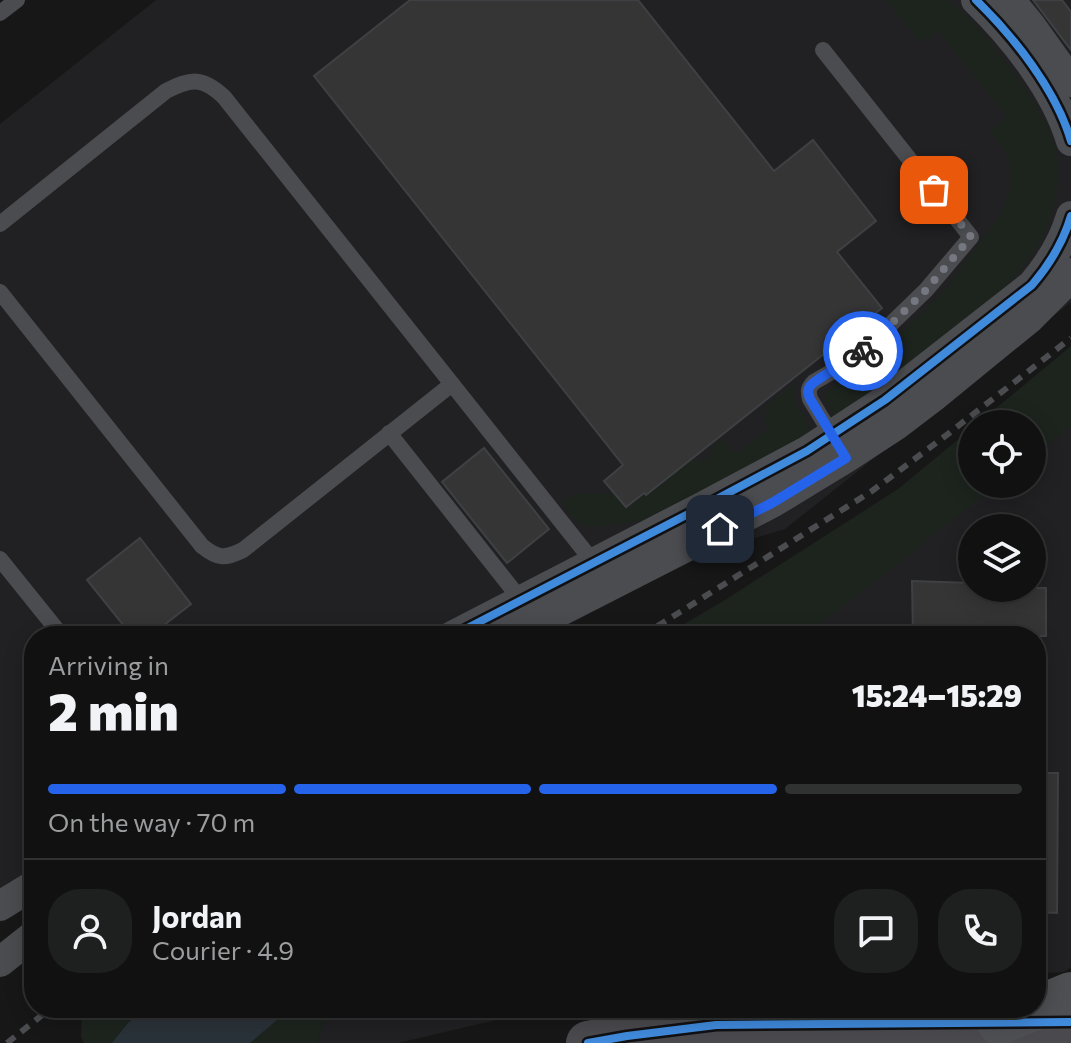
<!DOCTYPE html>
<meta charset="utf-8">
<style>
:root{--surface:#111;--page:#1e1f1f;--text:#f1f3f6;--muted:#9c9d9f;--line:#303131;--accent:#2563eb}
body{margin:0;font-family:Commissioner,sans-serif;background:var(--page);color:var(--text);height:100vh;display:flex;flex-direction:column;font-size:30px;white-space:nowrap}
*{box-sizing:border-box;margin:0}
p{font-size:26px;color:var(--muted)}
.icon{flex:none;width:44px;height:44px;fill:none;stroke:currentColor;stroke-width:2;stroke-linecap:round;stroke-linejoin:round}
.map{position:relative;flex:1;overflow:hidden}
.sheet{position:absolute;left:24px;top:626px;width:1022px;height:392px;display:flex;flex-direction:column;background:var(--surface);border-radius:32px;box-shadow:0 4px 20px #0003,0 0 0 2px var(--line)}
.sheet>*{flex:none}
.fabs{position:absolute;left:958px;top:410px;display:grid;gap:16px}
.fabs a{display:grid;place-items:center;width:88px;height:88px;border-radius:50%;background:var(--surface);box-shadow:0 4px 20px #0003,0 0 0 2px var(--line);font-size:40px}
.pin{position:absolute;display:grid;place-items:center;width:68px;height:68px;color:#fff;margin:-34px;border-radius:16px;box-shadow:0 4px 12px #0006}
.courier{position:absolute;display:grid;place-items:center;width:80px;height:80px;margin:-40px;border:6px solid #2563eb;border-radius:50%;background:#fff;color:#222;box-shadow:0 2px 10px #0007}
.overview em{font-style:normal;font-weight:800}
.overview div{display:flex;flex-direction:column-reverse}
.overview{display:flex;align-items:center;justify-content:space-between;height:136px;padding:0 24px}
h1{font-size:52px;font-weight:800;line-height:60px}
.bar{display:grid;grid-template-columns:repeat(4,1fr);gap:12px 8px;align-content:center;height:96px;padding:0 24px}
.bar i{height:10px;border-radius:6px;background:var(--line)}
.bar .active{background:var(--accent)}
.bar p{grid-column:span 4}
.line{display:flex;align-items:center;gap:20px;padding:0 24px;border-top:2px solid var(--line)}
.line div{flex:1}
.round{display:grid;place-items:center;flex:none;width:84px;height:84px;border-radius:32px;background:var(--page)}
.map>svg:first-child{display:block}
</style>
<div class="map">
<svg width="1071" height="1043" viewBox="0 0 1071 1043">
<rect width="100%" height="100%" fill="#171717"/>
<g fill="#212123" fill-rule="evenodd">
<polygon points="156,0 1071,0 1071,302 785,529 444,631 435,636 34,636 34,875 0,897 0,124"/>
<path d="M1071 426V967L1064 972 1036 974V636H803L997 484H1032V457ZM972 528H1032V588H972Z"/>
<polygon points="334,1008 547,1008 398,1043 318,1043 324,1016"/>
</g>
<g fill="#1d241e">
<path d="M886 0H949C979 25 998 51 1021 83 1033 99 1043 116 1051 135 1067 179 1052 232 1023 267 1001 294 972 314 945 335 909 362 874 390 839 418L834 415 824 400 826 391 871 362 944 291 1002 212 1010 190 1009 163 1006 152 990 131 1007 117 938 31 921 43Z"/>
<polygon points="1071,346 1071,427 1032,458 1032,424 977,424"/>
<path d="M797 381C786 406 812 413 809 437L657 519 592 527C576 525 570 514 561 502 581 489 593 493 616 495L626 507 694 457 700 463 714 452 711 448 723 439 735 454 769 428 762 418 768 413 764 407Z"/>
<polygon points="972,428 972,484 998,484 806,636 664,636 725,600 898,489"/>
<polygon points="82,1008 334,1008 324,1017 318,1043 84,1043 81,1037"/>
</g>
<polygon fill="#2a3239" points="146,1008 291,1008 250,1043 112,1043 128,1023"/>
<g fill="#353536" stroke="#3f4043" stroke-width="2">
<polygon points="410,0 638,0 774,171 813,140 876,221 837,252 882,308 646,495 644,493 626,507 604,481 623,465 314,76"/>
<polygon points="1033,0 1062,0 1071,12 1071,50"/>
<polygon points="484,448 549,529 507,563 442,482"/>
<polygon points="140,538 191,604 150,636 132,636 87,580"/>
<polygon points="912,581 972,583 972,588 1046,588 1046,636 913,636"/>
<polygon points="1036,773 1058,773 1057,913 1036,912"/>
</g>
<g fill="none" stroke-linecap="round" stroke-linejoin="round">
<g stroke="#4b4c50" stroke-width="16">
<polyline points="0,13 17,0"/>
<path d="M823 50 971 237 926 290 860 354 850 361 814 382C808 388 808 391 810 399L835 440"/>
<path d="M0 224 166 91C191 78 203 77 224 97L452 384 243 550C225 559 218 559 202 546L0 292"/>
<polyline points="452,384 594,563"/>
<polyline points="389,433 521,600"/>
<polyline points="0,559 62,636"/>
</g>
<g stroke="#4b4c50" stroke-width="30">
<path d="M976 0C1014 37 1056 90 1071 141"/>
<polyline points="1010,0 1031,26 1071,82"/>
<path d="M452 636 698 509 807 451 885 400 1032 285C1050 264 1063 243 1071 216"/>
<polyline points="512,636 772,503 846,458 895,426 933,397 1030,318 1060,288 1071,273"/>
<polyline points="0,906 34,885"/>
<polyline points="0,962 34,935"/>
</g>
<polyline stroke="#4a4a4e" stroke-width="44" points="588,1043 627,1036 716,1025 1071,1022"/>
<polyline stroke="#4d4f52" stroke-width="44" points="999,1023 1071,994"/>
<g stroke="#4b4c4f" stroke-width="6" stroke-dasharray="10 8" stroke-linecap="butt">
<polyline points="642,636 872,491 944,437 1071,338"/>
<polyline points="7,1043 51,1008"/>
</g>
<defs>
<g id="cycleway">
<path d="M976 0C1014 37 1056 90 1071 141"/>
<path d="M452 636 698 509 807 451 885 400 1032 285C1050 264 1063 243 1071 216"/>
<polyline points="588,1043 627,1036 716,1025 1071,1022"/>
</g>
</defs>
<use href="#cycleway" stroke="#111113" stroke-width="13"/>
<use href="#cycleway" stroke="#408adc" stroke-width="8"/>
</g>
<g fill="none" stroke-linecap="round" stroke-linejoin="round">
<polyline stroke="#757880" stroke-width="8" stroke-dasharray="0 14.4" points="863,351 926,290 971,237 934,190"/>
<path stroke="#2563eb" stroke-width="10" d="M720 529 772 503 846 458 810 399C808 393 807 391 810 386 816 378 851 361 863 351"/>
</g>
</svg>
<div class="fabs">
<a><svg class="icon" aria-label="locate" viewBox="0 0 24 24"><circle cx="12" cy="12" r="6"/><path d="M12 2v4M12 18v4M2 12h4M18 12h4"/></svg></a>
<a><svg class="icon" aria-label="layers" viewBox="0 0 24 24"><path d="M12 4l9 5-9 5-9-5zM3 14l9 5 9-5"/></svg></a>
</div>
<div class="pin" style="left:934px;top:190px;background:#ea580c"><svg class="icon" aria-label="bag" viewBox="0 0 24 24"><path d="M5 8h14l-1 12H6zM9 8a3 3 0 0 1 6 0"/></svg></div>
<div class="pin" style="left:720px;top:529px;background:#1f2937"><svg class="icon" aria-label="home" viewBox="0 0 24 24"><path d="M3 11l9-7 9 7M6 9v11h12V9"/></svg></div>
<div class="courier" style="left:863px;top:351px"><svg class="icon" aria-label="bike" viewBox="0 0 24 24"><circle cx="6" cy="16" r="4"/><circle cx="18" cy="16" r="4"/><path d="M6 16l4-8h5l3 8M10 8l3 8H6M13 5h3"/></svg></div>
<section class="sheet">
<div class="overview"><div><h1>2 min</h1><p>Arriving in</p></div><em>15:24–15:29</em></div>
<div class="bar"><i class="active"></i><i class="active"></i><i class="active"></i><i></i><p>On the way · 70 m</p></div>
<div class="line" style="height:144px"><a class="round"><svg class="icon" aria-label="person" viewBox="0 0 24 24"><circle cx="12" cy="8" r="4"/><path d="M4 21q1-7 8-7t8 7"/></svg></a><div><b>Jordan</b><p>Courier · 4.9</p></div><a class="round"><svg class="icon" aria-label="chat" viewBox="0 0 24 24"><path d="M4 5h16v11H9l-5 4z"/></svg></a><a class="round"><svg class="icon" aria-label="phone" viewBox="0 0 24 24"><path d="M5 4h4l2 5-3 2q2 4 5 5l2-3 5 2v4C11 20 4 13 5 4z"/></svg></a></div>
</section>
</div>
